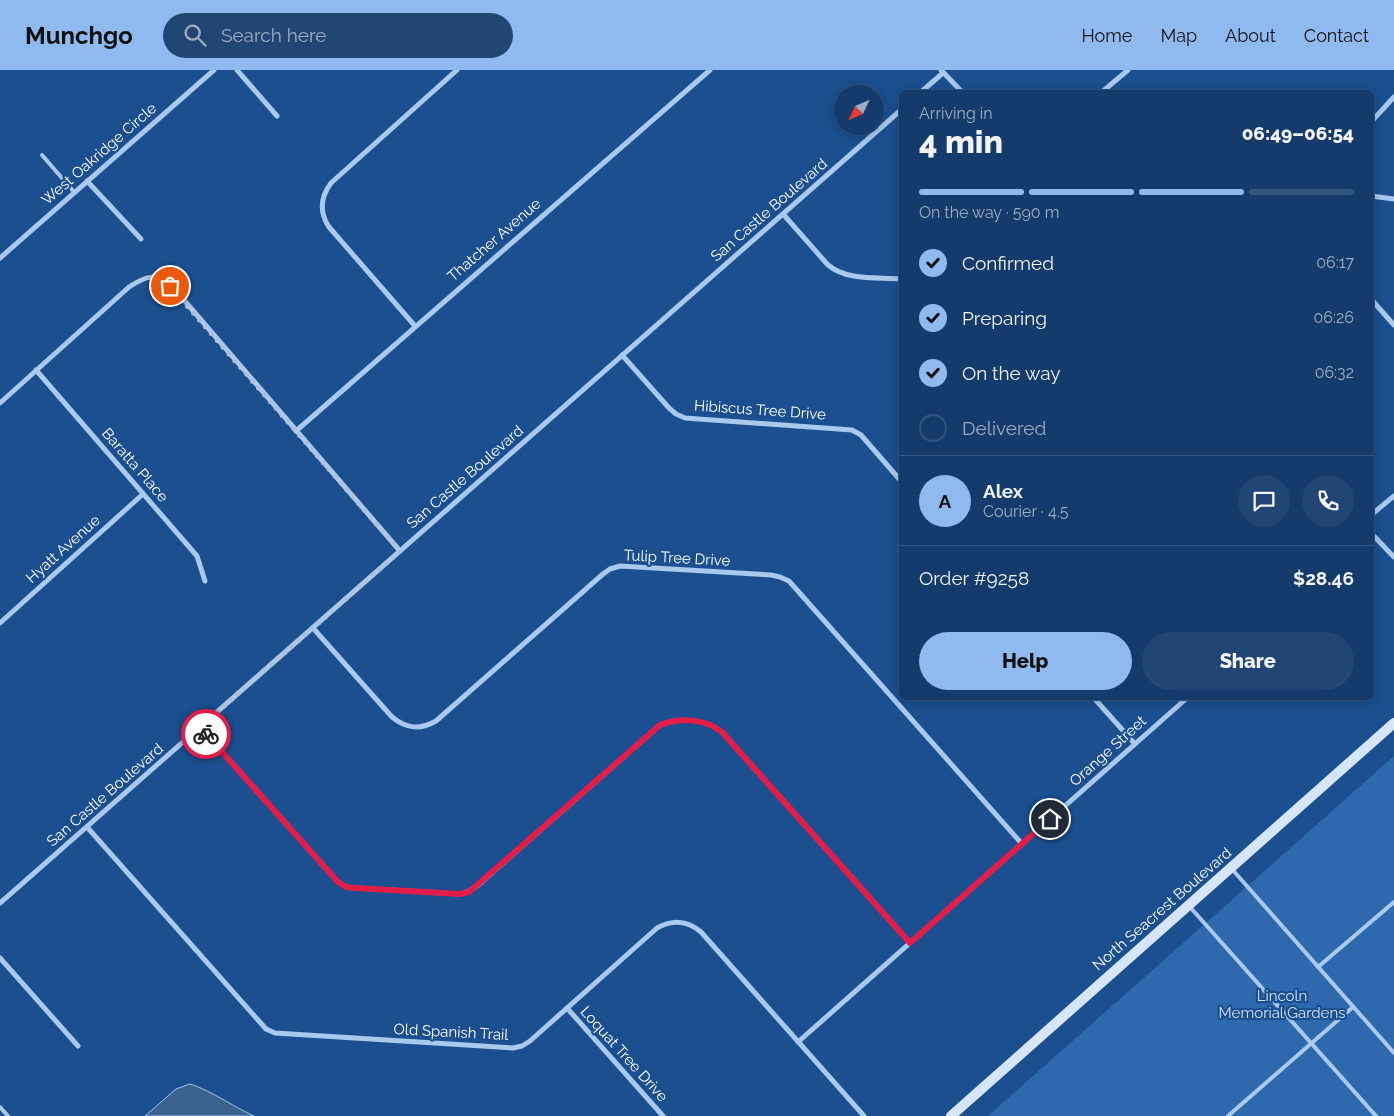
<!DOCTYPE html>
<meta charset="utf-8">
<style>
:root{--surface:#143b6b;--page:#214673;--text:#f1f3f6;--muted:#9dadc1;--line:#33557e;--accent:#90b9f0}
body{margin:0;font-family:Raleway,sans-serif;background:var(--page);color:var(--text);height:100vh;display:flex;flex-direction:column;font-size:19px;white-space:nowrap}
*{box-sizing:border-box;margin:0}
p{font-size:16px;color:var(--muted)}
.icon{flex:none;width:28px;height:28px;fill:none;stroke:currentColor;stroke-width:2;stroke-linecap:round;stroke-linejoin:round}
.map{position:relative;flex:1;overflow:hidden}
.panel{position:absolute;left:899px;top:20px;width:475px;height:610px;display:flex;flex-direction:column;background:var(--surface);border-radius:8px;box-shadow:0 2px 12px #0003,0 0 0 1px var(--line)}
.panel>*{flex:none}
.needle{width:32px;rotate:226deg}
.fabs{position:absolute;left:834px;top:15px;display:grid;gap:10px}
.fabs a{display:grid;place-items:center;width:50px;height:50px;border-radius:50%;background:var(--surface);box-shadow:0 2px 12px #0003,0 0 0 1px var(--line);font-size:25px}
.pin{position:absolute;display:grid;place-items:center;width:42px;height:42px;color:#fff;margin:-21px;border:2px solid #fff;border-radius:50%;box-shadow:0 1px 5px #0007}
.courier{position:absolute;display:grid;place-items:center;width:50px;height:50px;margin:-25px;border:4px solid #e11d48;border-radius:50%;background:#fff;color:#222;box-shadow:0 1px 6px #0007}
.overview em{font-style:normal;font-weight:800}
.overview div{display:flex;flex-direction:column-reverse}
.overview{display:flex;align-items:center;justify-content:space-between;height:85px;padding:0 20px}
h1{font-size:32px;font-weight:800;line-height:38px}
.bar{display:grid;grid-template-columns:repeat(4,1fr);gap:8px 5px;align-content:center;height:60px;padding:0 20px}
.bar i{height:6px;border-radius:4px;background:var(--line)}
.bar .selected{background:var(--accent)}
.bar p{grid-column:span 4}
.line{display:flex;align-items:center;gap:12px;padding:0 20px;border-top:1px solid var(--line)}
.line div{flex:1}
.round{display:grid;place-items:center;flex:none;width:52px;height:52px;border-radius:26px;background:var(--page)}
ol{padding:0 20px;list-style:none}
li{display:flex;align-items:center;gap:15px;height:55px}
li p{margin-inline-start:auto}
li .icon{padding:5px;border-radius:50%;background:var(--accent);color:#111;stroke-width:4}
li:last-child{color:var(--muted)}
li i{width:28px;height:28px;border:2px solid var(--line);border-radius:50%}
.primary-button{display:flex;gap:10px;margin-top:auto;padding:10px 20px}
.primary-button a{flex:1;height:58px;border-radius:30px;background:var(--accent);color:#111;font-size:20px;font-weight:800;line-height:58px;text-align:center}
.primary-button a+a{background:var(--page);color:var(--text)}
header{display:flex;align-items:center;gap:30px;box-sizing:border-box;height:70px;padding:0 25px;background:var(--accent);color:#111}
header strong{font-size:24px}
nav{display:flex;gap:28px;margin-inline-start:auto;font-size:18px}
.search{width:350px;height:45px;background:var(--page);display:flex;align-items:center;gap:12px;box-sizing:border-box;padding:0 18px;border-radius:28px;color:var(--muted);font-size:19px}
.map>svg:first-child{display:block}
</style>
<header>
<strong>Munchgo</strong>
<div class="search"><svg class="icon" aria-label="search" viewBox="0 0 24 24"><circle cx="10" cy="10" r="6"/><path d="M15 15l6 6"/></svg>Search here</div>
<nav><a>Home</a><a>Map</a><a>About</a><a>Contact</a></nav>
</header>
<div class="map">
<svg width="1394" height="1046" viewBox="0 0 1394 1046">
<rect width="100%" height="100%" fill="#1b4f8f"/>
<polygon fill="#2e69ad" points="1394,686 1394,1046 988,1046"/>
<path fill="#3c6290" stroke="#9cc4f0" d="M190 1014C212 1021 232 1036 254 1046H145L176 1019Z"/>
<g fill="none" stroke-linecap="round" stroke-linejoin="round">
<g stroke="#a9c9ee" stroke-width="4">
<polyline points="42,85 74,122"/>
<polyline points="1231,798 1394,983"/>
<polyline points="1190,837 1376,1046"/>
<polyline points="1318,897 1394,832"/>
<polyline points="0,1037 8,1046"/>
<polyline points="1228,1046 1353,937"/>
</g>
<g stroke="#a9c9ee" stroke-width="5">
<polyline points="237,0 277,46"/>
<polyline points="941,0 962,22"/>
<polyline points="921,22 943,3"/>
<polyline points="1102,22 1128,0"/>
<polyline points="1371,52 1394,27"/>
<polyline points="87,111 141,169"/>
<polyline points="1371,126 1394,129"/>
<path d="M783 144 828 195C847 211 877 207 901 209"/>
<polyline points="0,188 214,0"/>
<polyline points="1371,229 1394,255"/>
<path d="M415 256 329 157C319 142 320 128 331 113L457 0"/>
<polyline points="622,285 669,338 676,344 685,348 852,360 861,365 901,411"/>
<polyline points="36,300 197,486 205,511"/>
<path d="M0 333 129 217C146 206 153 203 171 215L400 481"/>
<polyline points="296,361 710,0"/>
<polyline points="1371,445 1394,426"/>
<polyline points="1371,463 1394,487"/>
<polyline points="0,553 143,424"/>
<path d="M313 558 392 647C407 659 420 660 436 651L603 504 610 499 620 496 771 505 780 507 789 511 1022 774"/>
<polyline points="1094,628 1135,674"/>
<path d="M200 657 338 812 346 817 355 818 460 824 469 821 477 816 660 655C680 647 706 649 722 662L910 873"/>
<path d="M87 757 266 959 275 963 513 978 522 976 530 971 657 858C673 849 687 850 701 862L864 1046"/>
<polyline points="0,833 901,40"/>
<polyline points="0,888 78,976"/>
<polyline points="567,938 663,1046"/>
<polyline points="798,972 1187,628"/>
</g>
<polyline stroke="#d6e6fa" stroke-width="10" points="951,1046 1394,653"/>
</g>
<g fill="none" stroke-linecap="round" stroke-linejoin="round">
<polyline stroke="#afc1d8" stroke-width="5" stroke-dasharray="0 9" points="170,216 400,481 200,657 206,664"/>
<path stroke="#e11d48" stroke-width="6" d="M206 664 338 812 346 817 355 818 460 824 469 822 660 655C680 647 706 649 722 662L910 873 1050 749"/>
</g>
<g text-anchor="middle" stroke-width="4.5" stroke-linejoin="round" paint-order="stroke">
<g font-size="15" fill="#fff" stroke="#1b4f8f">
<text transform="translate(99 84) rotate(-41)" y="5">West Oakridge Circle</text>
<text transform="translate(769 140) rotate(-41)" y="5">San Castle Boulevard</text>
<text transform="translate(494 170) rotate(-41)" y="5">Thatcher Avenue</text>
<text transform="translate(760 340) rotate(4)" y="5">Hibiscus Tree Drive</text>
<text transform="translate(135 395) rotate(49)" y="5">Baratta Place</text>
<text transform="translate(465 407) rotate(-41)" y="5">San Castle Boulevard</text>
<text transform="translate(63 479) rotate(-42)" y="5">Hyatt Avenue</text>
<text transform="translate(677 488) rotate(3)" y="5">Tulip Tree Drive</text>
<text transform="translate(1108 681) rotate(-42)" y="5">Orange Street</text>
<text transform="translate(105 725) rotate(-41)" y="5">San Castle Boulevard</text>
<text transform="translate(1162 839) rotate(-41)" y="5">North Seacrest Boulevard</text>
<text transform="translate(451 962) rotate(3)" y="5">Old Spanish Trail</text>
<text transform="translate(624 984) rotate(48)" y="5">Loquat Tree Drive</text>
</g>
<g font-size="15" fill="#cfe3fa" stroke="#1b4f8f">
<text x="1282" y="931">Lincoln<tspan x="1282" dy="17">Memorial Gardens</tspan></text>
</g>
</g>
</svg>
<div class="fabs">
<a><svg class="needle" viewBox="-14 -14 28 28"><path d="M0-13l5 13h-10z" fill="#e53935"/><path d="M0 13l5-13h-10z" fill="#9dadc1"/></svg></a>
</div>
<div class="pin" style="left:170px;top:216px;background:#ea580c"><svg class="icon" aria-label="bag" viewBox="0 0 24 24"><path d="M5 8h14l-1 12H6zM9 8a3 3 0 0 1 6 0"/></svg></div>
<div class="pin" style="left:1050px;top:749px;background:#1f2937"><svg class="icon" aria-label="home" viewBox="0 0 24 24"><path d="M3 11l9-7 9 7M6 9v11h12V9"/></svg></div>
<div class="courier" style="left:206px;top:664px"><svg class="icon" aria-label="bike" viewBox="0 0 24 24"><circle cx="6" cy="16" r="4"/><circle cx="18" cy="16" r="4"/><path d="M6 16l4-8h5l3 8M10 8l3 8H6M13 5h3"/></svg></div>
<section class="panel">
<div class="overview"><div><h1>4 min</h1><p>Arriving in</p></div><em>06:49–06:54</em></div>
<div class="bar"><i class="selected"></i><i class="selected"></i><i class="selected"></i><i></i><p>On the way · 590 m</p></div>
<ol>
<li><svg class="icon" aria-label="check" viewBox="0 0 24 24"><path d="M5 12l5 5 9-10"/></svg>Confirmed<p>06:17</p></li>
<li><svg class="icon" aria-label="check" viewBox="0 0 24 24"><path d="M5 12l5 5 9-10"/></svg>Preparing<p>06:26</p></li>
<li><svg class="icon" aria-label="check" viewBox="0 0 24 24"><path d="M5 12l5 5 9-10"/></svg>On the way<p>06:32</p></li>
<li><i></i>Delivered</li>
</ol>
<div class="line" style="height:90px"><b class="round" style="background:var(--accent);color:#111">A</b><div><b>Alex</b><p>Courier · 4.5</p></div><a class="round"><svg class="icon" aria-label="chat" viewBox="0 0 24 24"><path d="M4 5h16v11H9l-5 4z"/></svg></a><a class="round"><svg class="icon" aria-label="phone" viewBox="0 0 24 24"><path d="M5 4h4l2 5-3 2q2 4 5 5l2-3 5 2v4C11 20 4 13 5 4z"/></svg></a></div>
<div class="line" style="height:65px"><div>Order #9258</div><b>$28.46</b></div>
<div class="primary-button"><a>Help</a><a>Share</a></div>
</section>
</div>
